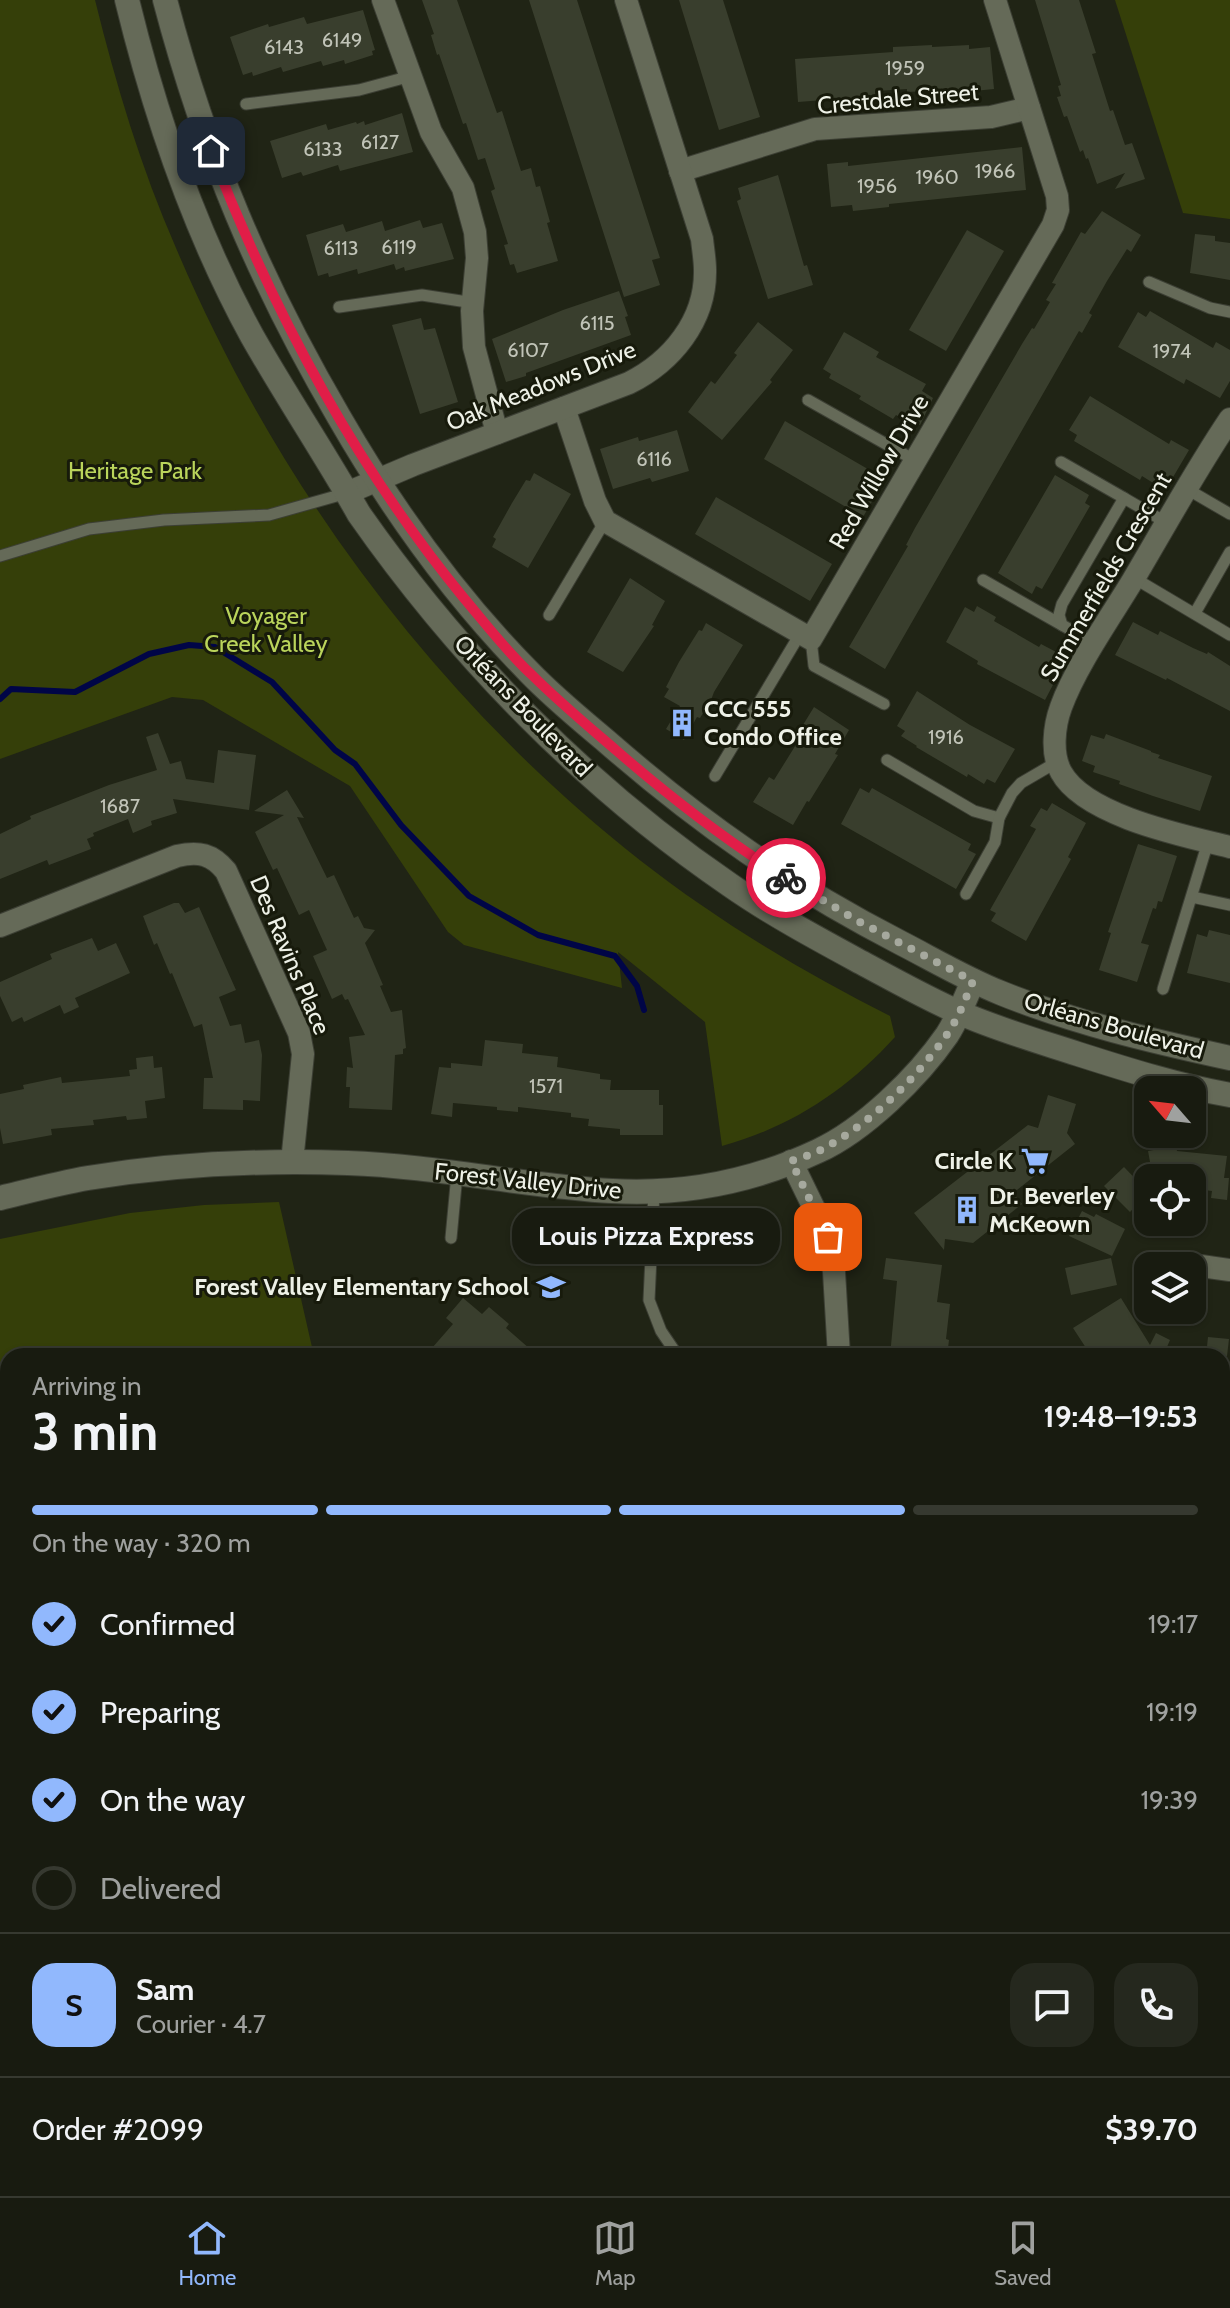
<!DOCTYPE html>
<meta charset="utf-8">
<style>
:root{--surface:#181b10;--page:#25281e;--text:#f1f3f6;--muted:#9fa19f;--line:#363930;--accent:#91b8fd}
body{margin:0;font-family:Cabin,sans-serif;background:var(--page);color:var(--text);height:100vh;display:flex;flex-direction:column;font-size:30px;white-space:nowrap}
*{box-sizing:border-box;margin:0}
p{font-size:26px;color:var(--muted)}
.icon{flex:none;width:44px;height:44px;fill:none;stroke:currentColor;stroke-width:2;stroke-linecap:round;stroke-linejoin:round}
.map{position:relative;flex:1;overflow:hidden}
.side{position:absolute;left:0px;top:1348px;width:1230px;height:848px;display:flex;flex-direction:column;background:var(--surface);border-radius:24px 24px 0 0;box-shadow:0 2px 6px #0004,0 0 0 2px var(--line)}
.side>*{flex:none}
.needle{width:52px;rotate:298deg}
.controls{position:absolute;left:1134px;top:1076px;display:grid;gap:16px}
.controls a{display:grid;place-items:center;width:72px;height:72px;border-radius:16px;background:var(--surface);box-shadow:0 2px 6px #0004,0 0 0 2px var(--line);font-size:40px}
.pin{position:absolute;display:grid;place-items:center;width:68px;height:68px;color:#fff;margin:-34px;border-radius:16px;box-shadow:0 4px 12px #0006}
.courier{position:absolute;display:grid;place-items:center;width:80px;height:80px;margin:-40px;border:6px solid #e11d48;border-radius:50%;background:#fff;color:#222;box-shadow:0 2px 10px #0007}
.bubble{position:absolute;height:56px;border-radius:24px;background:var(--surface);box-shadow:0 2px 6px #0004,0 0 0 2px var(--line);font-size:26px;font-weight:800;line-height:56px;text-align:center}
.summary em{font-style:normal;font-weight:800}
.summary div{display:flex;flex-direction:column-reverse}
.summary{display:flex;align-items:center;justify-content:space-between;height:136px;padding:0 32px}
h1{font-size:52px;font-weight:800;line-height:60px}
.bar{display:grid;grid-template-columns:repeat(4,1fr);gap:12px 8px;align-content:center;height:96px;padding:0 32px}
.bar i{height:10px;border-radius:6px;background:var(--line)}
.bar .on{background:var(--accent)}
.bar p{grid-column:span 4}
.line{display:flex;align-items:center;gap:20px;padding:0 32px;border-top:2px solid var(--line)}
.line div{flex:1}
.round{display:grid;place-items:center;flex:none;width:84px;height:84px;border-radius:24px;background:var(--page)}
ol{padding:0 32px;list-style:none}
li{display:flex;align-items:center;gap:24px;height:88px}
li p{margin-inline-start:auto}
li .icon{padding:8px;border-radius:50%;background:var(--accent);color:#111;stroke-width:4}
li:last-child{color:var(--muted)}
li i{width:44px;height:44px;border:4px solid var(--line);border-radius:50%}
.dock{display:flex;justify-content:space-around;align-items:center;height:112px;border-top:2px solid var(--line);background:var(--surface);font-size:22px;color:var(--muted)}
.dock a{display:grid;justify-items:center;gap:4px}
.dock .on{color:var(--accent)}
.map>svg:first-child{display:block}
</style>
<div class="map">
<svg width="1230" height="2196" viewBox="0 0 1230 2196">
<rect width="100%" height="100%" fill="#202415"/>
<g fill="#353f09">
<path d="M0 0H95C116 85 141 168 176 248 277 486 437 701 641 861 718 921 803 972 890 1016L895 1037C847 1090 791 1127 722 1146L705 1022 618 952 622 988 464 945 448 932 350 786 203 700 172 697 0 759Z"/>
<polygon points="1115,0 1230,0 1230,219 1183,213"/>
<polygon points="279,1202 314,1356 8,1356 8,1842 0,1843 0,1239 130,1213 204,1205"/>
</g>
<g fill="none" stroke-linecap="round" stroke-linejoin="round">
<polyline stroke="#000547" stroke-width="6" points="0,699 11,689 75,692 149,654 189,645 215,647 272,682 335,750 355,764 401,825 469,896 538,935 615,956 637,986 644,1010"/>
</g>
<g fill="#393e2d">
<polygon points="422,0 457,0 497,113 502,111 521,171 531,168 536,187 540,186 550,222 547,223 558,261 517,273 514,264 510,265 504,245 508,244 491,191 495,189 485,158 478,160 466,123 463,124 439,54 437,55 431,35 434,34"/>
<polygon points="529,0 577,0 660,258 652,260 660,285 624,297"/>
<polygon points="679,0 723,0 760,117 719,130"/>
<polygon points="1035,0 1079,0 1096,53 1092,54 1110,111 1113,110 1125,145 1132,143 1145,179 1115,189 1125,173 1097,184 1088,158 1086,159 1083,150 1080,152 1067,116 1064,117 1057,97 1061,96 1058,86 1061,85"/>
<polygon points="363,10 375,50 372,51 373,55 345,64 344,60 323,66 321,61 283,72 281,67 253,76 252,72 243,75 230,37 268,24 269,27 304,17 307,24"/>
<polygon points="932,45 932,47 969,45 969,49 990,47 994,89 944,94 944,90 907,92 907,89 875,91 876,96 798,102 795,59 893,52 893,47"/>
<polygon points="402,113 413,152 340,171 338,165 303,176 301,172 282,178 270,141 326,124 328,130 356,122 357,124 364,121 365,125"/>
<polygon points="1022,147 1026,190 909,202 889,204 889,207 853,211 852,205 831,207 827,164 848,162 848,166"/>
<polygon points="778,175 804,266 807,265 813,285 768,299 737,201 741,199 738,188"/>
<polygon points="1102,211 1141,235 1131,252 1127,249 1107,281 1089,313 1092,315 1082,333 1079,331 885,669 849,647 908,546 906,545 915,528 1022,344 1032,328 1034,329 1050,302 1046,300 1056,284 1052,283 1081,232 1085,234"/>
<polygon points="420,220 423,228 442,223 454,259 405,271 404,267 396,270 394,264 358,274 357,269 329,277 328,273 318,276 306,235 343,224 346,232 382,221 385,231"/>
<polygon points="967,230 1004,251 946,351 909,330"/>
<polygon points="1195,234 1215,236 1215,241 1230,243 1230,280 1190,273"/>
<polygon points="619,291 628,316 625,317 631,335 526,373 526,376 506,382 492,339 563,310"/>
<polygon points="1150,311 1213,348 1216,342 1230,350 1230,381 1220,398 1186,379 1184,384 1118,347 1138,312 1146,317"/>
<polygon points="421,318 424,330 435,328 458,402 420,414 392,325"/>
<polygon points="758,322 793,350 770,380 772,382 722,440 688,412 711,381 715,384 737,355 734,353"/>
<polygon points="844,332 879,352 876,357 926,384 922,391 933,398 920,425 907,417 905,420 896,415 893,419 859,399 861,396 829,378 831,374 823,369"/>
<polygon points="1090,396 1169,444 1171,440 1189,450 1169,484 1161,480 1158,486 1142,476 1140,480 1074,441 1077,435 1069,430"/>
<polygon points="785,421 885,479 863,517 764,459"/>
<polygon points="677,430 689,471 652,482 650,478 613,489 600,449 638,437 639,441"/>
<polygon points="534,473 571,494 528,568 492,547 496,539 493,537 512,503 526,480 530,481"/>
<polygon points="1055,475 1089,495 1085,503 1090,506 1042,589 1036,586 1032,594 998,573"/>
<polygon points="716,497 832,564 810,601 695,534"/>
<polygon points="630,578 665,601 652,625 654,626 623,672 587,652"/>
<polygon points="977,606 996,617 994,621 1039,647 1041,644 1060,654 1057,660 1064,664 1045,700 977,664 978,661 946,642 965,607 974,612"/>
<polygon points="1133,622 1158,635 1160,631 1193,648 1207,654 1208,652 1230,666 1230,711 1184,687 1167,678 1166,680 1115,655"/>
<polygon points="706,623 743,645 714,692 711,700 700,718 697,717 684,740 666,729 680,706 664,697 669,689 666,687 679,662 699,630 702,631"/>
<polygon points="917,691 970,725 1015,749 995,783 987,779 984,784 968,774 967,777 916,747 917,746 901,736 905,731 897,726"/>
<polygon points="814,707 849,730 835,754 838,755 809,802 807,801 793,825 753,802 769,777 774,780 802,735 798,733"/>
<polygon points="158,733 170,764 181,761 186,779 214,783 218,750 256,755 249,810 173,799 177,813 151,821 152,825 133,833 128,819 93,833 94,836 87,839 91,849 49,865 47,860 0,879 0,834 31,819 30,816 109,785 157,770 146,737"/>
<polygon points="1106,734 1151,751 1151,752 1160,755 1158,758 1212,776 1200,811 1153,796 1119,784 1120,781 1093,772 1095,766 1082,761 1091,735 1104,739"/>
<polygon points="860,788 869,793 872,788 971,844 968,850 976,854 956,889 841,824"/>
<polygon points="287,790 304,818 297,817 327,878 334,875 354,918 358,916 364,928 375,930 365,943 383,985 380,986 391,1012 402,1010 406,1048 403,1049 403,1054 395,1055 392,1110 349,1108 350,1087 346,1087 347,1067 353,1068 349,1037 365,1035 348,999 345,1000 342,994 332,999 313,956 327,950 309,910 299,915 277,868 273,870 255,832 284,815 254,811"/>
<polygon points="1052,803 1086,823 1068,857 1071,859 1026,941 991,921 996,913 990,910 1036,829 1030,826 1041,808 1047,811"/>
<polygon points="1138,844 1177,856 1162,902 1158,901 1156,909 1153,908 1141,943 1149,945 1137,982 1099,970 1111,933 1108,932"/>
<polygon points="174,903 179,903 185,913 199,907 236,990 219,997 230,1026 241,1024 245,1043 259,1040 262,1055 260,1101 243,1100 243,1110 203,1109 204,1078 213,1078 202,1024 194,1027 172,973 170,974 157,943 154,945 143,916"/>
<polygon points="1209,930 1230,935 1230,983 1187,973 1197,934 1207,937"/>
<polygon points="92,938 98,951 116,943 130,973 75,998 79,1007 64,1014 60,1005 24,1022 22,1017 12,1022 0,996 0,982 52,959 50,954"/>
<polygon points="485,1040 523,1044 522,1053 558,1057 557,1067 600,1074 600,1079 611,1080 610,1090 659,1090 659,1105 663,1105 663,1135 620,1135 620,1129 588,1126 589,1119 571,1117 571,1113 518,1107 518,1112 497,1110 497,1107 453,1103 452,1117 431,1114 439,1067 451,1068 451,1063 482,1066"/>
<polygon points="153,1056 154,1068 162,1067 165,1098 145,1101 147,1118 127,1120 126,1116 93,1120 94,1125 51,1129 52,1135 3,1144 0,1128 0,1094 24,1089 23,1085 61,1077 62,1083 130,1076 129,1070 137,1069 136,1058"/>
<polygon points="1048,1095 1076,1104 1067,1133 1075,1144 1013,1193 1022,1204 973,1243 945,1239 944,1250 914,1213 1028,1125 1038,1128"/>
<polygon points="1176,1146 1177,1151 1227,1156 1224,1178 1229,1178 1227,1200 1211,1198 1212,1191 1197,1189 1198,1178 1153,1178 1148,1151"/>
<polygon points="1124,1167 1148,1192 1130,1212 1104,1186"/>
<polygon points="1082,1211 1094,1217 1096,1214 1125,1229 1112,1256 1069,1236"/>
<polygon points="886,1258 942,1265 937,1302 950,1304 946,1339 949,1340 947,1356 890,1356 897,1281 883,1279"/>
<polygon points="1111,1258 1117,1285 1071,1295 1065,1268"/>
<polygon points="463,1298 482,1314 489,1307 509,1324 506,1328 538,1356 425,1356 453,1324 446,1318"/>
<polygon points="1121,1298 1150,1345 1156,1333 1170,1340 1163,1356 1101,1356 1096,1351 1090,1354 1073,1328"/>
<polygon points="1208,1337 1229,1339 1227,1356 1206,1356"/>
</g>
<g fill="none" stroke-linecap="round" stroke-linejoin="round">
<defs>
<g id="service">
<polyline points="246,104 359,90 411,76"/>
<polyline points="1149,282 1210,308 1230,312"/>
<polyline points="339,307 422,295 474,303"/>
<polyline points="808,400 916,461"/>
<polyline points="1061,462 1124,498"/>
<polyline points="1187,489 1230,514"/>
<polyline points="0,556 89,529 164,520 269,515 347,493"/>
<polyline points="1134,578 1230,635"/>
<polyline points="983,580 1062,625"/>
<polyline points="1195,613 1230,552"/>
<polyline points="549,615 605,521"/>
<polyline points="811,639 814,666 884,704"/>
<polyline points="1094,643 1062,625 1059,615 1062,604 1124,498 1167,523"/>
<polyline points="887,760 974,811 999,818"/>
<polyline points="715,776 800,634"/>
<polyline points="966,894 995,842 999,818 1012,793 1021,783 1057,762"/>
<polyline points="1192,897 1230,905"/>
<polyline points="1163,989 1208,842"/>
<polyline points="654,1192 649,1300 661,1331 678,1356"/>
<polyline points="451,1238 457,1174"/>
</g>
<g id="minor">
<polyline points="383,0 431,132 463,188 475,232 477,258 472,311 474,347 497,433"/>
<polyline points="680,171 815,129 991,117 1029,108"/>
<polyline points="564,408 595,501 605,521 811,639 1053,225 1058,210 1057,196 995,0"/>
<path d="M1230 419C1195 471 1165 526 1133 580 1110 618 1076 666 1061 707 1054 726 1051 754 1061 772 1085 816 1185 836 1230 847"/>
<path d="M347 493 413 465 629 383C671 362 706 321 705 270 705 260 703 249 702 239L626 0"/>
<path d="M0 926 177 856C199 851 212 854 226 871L299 1033 303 1054 292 1162"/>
<polyline points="791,1161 828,1237 834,1272 839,1356"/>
<polyline points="1187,1264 1230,1270"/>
<polyline points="1222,1538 1230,1539"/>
<polyline points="0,1969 8,2079"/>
<polyline points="0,2177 8,2157"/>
<polyline points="279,2196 282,2188"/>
<polyline points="553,2196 555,2188"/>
<polyline points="837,2196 840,2188"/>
<polyline points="1119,2196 1122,2188"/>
</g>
<path id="tertiary" d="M0 1198C29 1191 59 1183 88 1178 174 1164 261 1160 348 1163 436 1166 524 1186 612 1191 684 1195 752 1182 818 1151 864 1130 918 1077 947 1035 958 1018 965 999 973 981"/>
<g id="secondary">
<path d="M127 0C155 115 195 232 252 336 286 396 325 454 359 514 459 657 585 786 730 885 773 915 820 940 866 965 896 981 926 998 958 1012 996 1029 1038 1041 1078 1054 1128 1070 1179 1086 1230 1095"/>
<path d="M165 0C205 152 260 282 339 417 392 509 454 596 529 672 553 697 580 719 606 741 700 823 790 886 901 943 934 960 966 979 1001 993 1075 1023 1152 1041 1230 1058"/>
</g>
</defs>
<use href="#service" stroke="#3c3f34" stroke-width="13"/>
<use href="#minor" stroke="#3c3f34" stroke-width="24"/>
<use href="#tertiary" stroke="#3c3f34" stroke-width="26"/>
<use href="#secondary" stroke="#3c3f34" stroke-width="26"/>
<use href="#service" stroke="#656a58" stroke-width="11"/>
<use href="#minor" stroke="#656a58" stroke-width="22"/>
<use href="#tertiary" stroke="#656a58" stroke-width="24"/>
<use href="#secondary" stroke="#656a58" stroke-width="24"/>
</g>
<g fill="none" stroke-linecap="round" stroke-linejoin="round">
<path stroke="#a6a99e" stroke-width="8" stroke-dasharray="0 14.4" d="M786 878 858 921 973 981C965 1000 958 1019 946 1036 914 1081 869 1125 819 1151 811 1155 800 1158 791 1161L828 1237"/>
<path stroke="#e11d48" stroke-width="10" d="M211 151C273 311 354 464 463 597 485 623 506 651 531 674 558 701 588 726 617 751 670 797 725 840 786 878"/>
</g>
<defs>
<symbol id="building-bare" viewBox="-9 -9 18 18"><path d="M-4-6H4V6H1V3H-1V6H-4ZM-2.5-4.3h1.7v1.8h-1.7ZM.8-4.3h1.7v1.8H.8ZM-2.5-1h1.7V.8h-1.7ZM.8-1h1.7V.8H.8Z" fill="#91b8fd" stroke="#171a0b" stroke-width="2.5" paint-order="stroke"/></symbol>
<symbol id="supermarket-bare" viewBox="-9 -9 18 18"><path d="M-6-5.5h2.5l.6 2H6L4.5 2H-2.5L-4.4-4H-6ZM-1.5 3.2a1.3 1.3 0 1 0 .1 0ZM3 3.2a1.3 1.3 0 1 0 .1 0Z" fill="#91b8fd" stroke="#171a0b" stroke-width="2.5" paint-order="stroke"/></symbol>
<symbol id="school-bare" viewBox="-9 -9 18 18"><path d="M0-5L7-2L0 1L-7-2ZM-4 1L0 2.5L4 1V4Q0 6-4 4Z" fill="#91b8fd" stroke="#171a0b" stroke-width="2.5" paint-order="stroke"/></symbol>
</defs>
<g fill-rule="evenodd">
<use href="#building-bare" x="662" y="703" width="40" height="40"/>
<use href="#supermarket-bare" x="1015" y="1141" width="40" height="40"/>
<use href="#building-bare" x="947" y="1190" width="40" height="40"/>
<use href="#school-bare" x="531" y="1267" width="40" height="40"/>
</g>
<g text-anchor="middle" stroke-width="6" stroke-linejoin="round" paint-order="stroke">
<g font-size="20" fill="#c1c4b8">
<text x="342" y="47">6149</text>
<text x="284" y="54">6143</text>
<text x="905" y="75">1959</text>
<text x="380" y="149">6127</text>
<text x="323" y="156">6133</text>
<text x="995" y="178">1966</text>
<text x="937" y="184">1960</text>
<text x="877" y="193">1956</text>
<text x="399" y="254">6119</text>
<text x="341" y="255">6113</text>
<text x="597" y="330">6115</text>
<text x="528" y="357">6107</text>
<text x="1172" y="358">1974</text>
<text x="654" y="466">6116</text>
<text x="946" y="744">1916</text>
<text x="120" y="813">1687</text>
<text x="546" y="1093">1571</text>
</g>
<g font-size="24" fill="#eef1e7" stroke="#171a0b">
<text transform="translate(898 99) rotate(-5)" y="8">Crestdale Street</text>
<text transform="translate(541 386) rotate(-22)" y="8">Oak Meadows Drive</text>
<text transform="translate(879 472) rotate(-60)" y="8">Red Willow Drive</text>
<text transform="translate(1106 577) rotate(-60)" y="8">Summerfields Crescent</text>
<text transform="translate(523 706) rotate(46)" y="8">Orléans Boulevard</text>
<text transform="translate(290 955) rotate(67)" y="8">Des Ravins Place</text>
<text transform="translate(1114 1026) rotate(16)" y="8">Orléans Boulevard</text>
<text transform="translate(528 1181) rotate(6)" y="8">Forest Valley Drive</text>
</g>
<g font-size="24" fill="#bad45b" stroke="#171a0b">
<text x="135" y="479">Heritage Park</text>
<text x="266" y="624">Voyager<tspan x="266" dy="28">Creek Valley</tspan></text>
</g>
<g font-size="24" font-weight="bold" fill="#eef1e7" stroke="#171a0b" text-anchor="start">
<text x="704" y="717">CCC 555<tspan x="704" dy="28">Condo Office</tspan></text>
<text x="1013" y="1169" text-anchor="end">Circle K</text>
<text x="989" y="1204">Dr. Beverley<tspan x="989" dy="28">McKeown</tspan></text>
<text x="529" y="1295" text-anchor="end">Forest Valley Elementary School</text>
</g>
</g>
</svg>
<div class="controls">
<a><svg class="needle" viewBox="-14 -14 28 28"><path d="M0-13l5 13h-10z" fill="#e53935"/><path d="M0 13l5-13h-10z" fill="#9fa19f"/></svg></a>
<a><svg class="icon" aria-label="locate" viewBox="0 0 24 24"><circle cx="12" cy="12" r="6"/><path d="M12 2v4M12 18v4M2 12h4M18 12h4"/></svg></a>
<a><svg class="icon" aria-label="layers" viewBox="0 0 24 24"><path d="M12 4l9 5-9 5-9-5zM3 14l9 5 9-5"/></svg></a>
</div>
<div class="pin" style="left:828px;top:1237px;background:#ea580c"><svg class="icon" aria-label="bag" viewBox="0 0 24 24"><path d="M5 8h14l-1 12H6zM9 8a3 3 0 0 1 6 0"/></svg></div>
<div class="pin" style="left:211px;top:151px;background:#1f2937"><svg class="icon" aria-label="home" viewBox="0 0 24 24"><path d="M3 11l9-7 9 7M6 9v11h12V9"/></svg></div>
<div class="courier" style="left:786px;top:878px"><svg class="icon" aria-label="bike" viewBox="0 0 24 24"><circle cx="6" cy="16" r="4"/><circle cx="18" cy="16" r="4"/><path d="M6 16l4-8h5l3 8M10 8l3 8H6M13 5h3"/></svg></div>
<div class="bubble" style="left:512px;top:1208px;width:268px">Louis Pizza Express</div>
<section class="side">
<div class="summary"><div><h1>3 min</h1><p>Arriving in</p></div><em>19:48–19:53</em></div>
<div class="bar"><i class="on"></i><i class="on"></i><i class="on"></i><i></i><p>On the way · 320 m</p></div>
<ol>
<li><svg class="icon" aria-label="check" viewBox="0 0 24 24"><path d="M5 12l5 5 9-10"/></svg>Confirmed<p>19:17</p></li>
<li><svg class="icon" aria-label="check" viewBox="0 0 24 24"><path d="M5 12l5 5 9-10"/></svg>Preparing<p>19:19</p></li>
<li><svg class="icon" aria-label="check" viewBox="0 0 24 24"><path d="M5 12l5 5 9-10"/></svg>On the way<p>19:39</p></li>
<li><i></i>Delivered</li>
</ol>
<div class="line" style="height:144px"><b class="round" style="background:var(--accent);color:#111">S</b><div><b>Sam</b><p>Courier · 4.7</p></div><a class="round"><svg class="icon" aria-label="chat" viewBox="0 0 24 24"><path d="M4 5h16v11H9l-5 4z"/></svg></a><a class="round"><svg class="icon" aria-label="phone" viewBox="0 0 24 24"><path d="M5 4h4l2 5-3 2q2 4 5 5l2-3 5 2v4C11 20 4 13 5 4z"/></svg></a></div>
<div class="line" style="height:104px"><div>Order #2099</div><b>$39.70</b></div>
</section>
</div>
<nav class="dock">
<a class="on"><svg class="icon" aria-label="home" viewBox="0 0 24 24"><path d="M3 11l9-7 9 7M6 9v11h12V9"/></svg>Home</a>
<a><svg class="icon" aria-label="map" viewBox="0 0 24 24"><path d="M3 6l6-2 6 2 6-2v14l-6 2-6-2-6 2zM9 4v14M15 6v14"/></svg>Map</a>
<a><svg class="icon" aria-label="saved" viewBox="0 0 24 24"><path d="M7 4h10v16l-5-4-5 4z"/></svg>Saved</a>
</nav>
